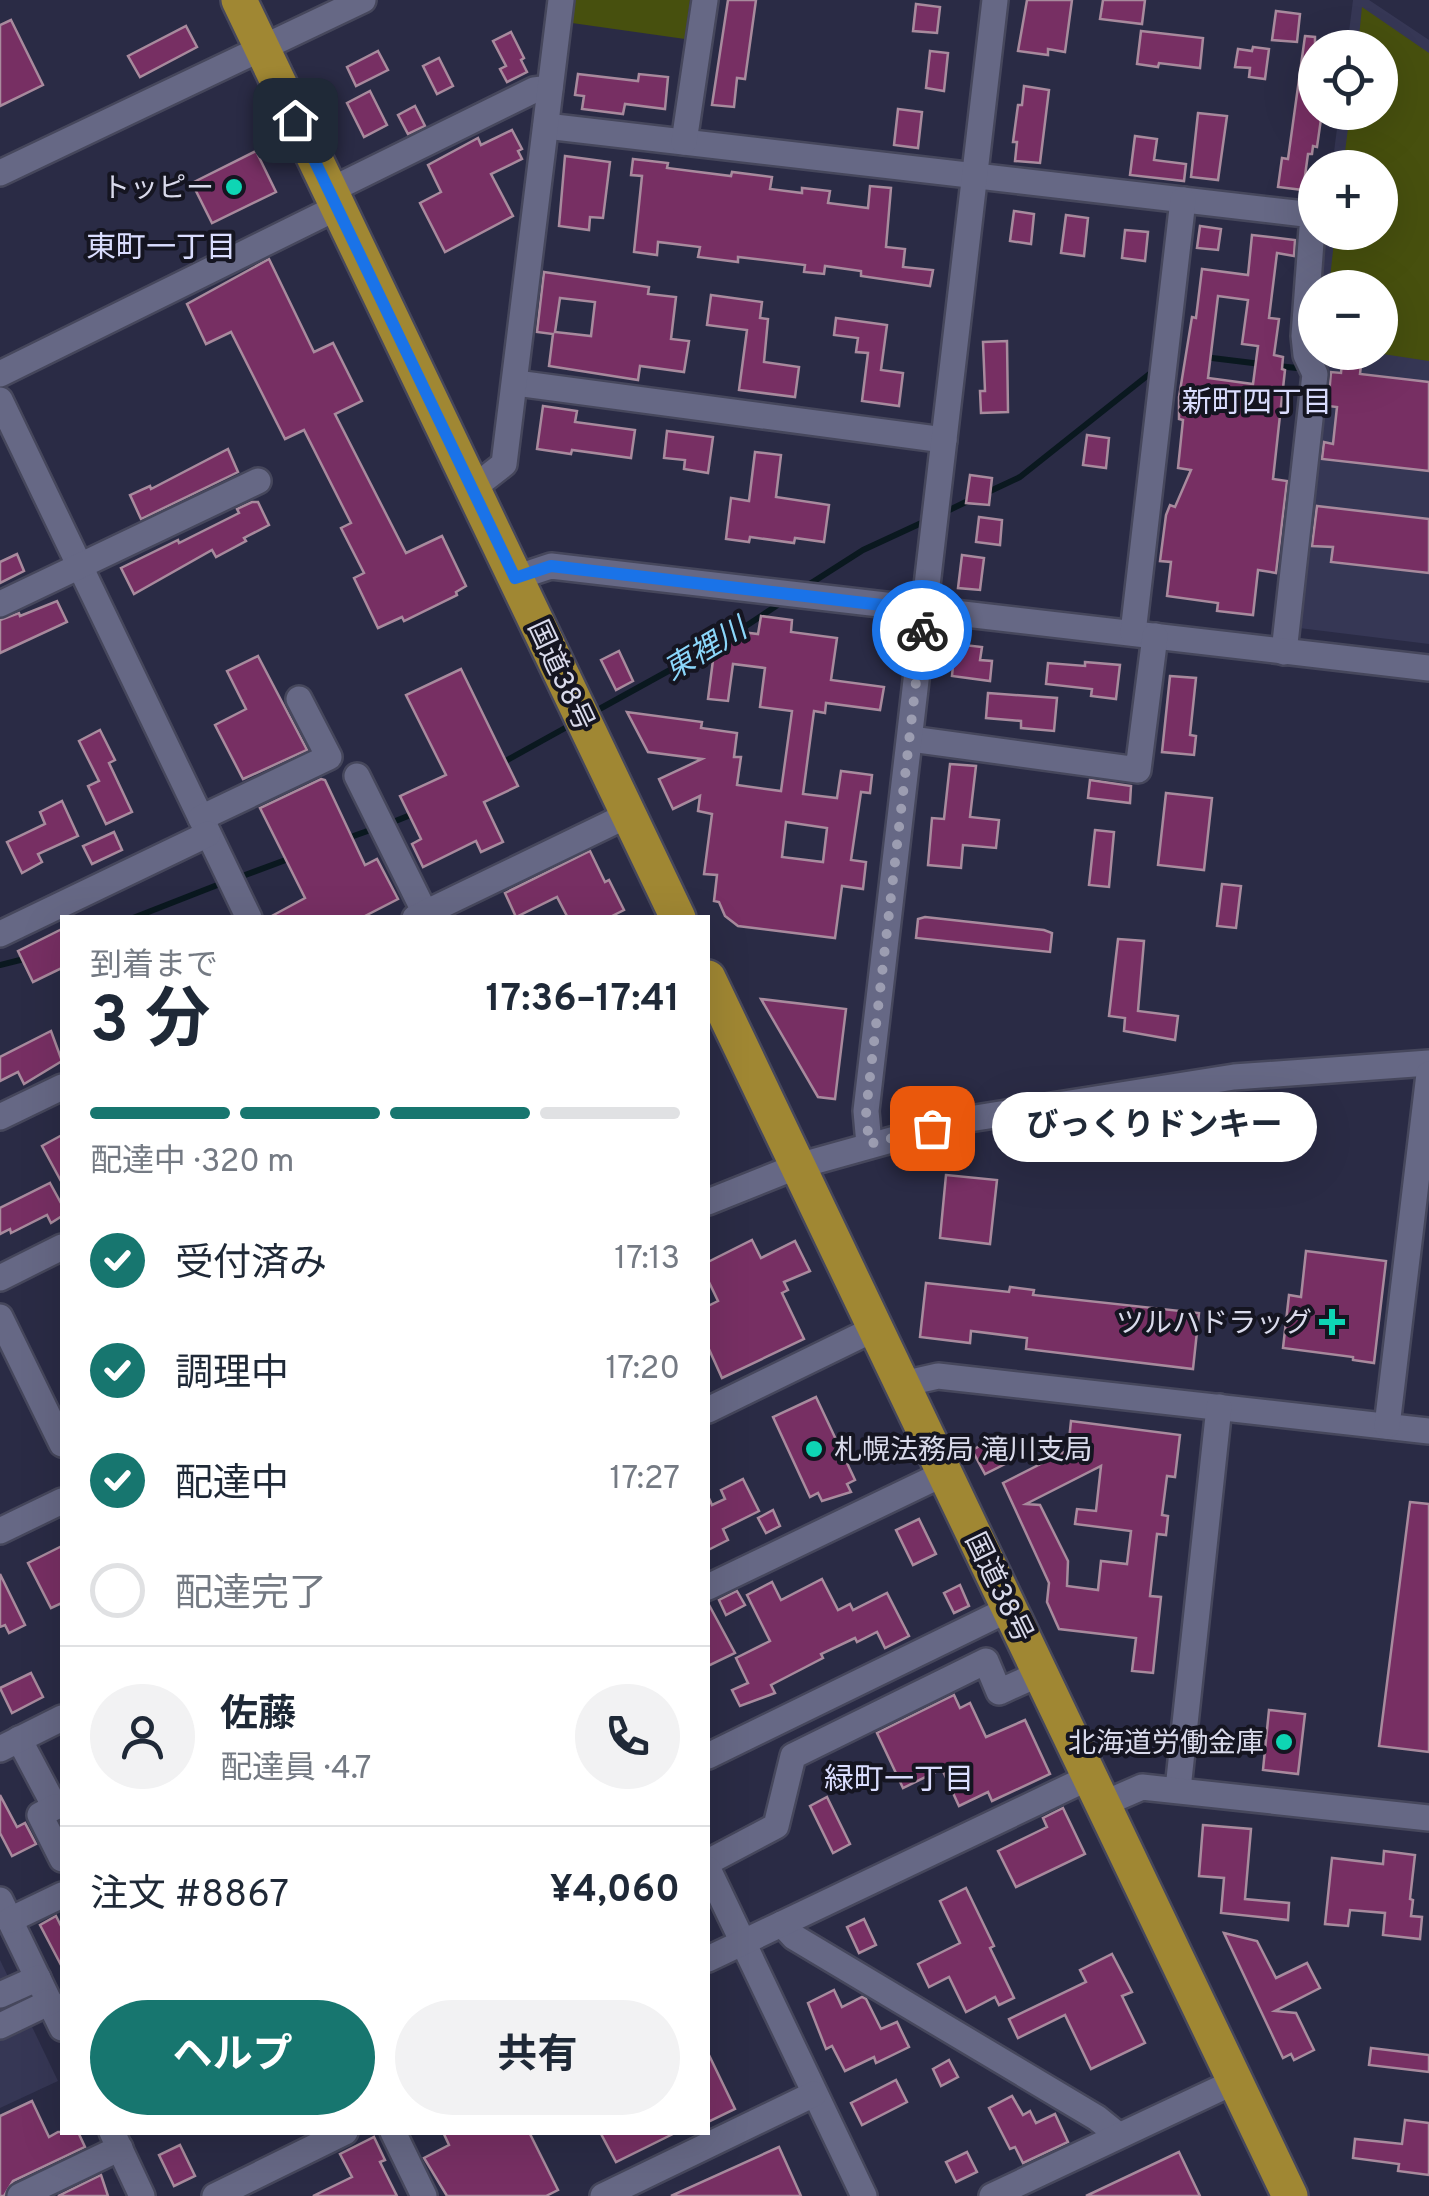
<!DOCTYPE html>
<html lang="ja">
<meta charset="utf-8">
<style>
:root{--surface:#fff;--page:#f2f2f3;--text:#1f2937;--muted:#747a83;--line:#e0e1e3;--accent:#17766f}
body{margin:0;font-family:Overpass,"Noto Sans JP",sans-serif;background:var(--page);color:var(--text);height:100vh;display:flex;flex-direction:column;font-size:38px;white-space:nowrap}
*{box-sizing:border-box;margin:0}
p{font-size:32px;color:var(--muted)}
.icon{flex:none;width:55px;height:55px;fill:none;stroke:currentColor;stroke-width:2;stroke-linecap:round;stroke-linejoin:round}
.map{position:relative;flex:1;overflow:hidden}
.panel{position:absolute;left:60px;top:915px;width:650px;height:1220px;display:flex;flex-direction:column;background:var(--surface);border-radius:0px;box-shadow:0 10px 40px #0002}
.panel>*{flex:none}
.tools{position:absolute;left:1298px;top:30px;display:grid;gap:20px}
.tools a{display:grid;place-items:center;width:100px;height:100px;border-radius:50%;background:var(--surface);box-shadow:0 10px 40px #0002;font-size:50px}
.pin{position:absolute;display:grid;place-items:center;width:85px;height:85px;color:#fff;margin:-42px;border-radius:20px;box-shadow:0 5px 15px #0006}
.courier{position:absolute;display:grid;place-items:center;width:100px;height:100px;margin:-50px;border:8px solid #1a73e8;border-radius:50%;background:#fff;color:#222;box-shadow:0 2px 12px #0007}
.bubble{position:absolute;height:70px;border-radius:35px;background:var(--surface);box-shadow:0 10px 40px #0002;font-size:32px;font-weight:700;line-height:70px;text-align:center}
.overview em{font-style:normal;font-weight:700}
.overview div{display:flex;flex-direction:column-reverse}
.overview{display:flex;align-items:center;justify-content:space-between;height:170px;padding:0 30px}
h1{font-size:65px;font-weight:700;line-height:75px}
.bar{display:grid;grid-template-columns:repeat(4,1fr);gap:15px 10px;align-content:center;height:120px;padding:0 30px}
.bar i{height:12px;border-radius:8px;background:var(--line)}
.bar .on{background:var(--accent)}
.bar p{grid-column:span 4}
.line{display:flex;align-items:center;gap:25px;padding:0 30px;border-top:2px solid var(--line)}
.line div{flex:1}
.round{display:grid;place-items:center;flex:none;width:105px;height:105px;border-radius:52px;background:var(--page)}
ol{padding:0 30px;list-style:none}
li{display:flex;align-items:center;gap:30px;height:110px}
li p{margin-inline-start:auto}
li .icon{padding:10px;border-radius:50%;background:var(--accent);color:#fff;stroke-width:4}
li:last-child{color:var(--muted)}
li i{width:55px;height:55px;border:5px solid var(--line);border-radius:50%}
.primary-button{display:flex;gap:20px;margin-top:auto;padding:20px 30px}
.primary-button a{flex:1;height:115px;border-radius:60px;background:var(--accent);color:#fff;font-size:40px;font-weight:700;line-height:115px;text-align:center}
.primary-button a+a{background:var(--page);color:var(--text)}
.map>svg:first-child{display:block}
</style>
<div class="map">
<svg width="1429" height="2196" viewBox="0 0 1429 2196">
<rect width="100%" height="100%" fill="#2a2b45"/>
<g fill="#363755">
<polygon points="1353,0 1369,0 1429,40 1429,644 1299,628 1324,374 1315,352 1380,352 1380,288 1316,287 1323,233 1380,232 1380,168 1332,167 1339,113 1380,112 1380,48 1347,47"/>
<polygon points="0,1960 58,2081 0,2108"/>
</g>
<g fill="#47500e">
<polygon points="575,0 690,0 685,39 572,23"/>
<polygon points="1362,7 1429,53 1429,361 1376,353 1380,352 1380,288 1329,287 1335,233 1380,232 1380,168 1343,167 1350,113 1380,112 1380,48 1358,47"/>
</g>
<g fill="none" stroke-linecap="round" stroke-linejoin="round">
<g stroke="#0a181f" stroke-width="6">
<polyline points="1204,357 1261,364"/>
<polyline points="1278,366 1306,369"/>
<polyline points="986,493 1020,477 1157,368"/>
<polyline points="941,514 970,500"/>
<polyline points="805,587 863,550 930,519"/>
<polyline points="734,634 782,602"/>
<polyline points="594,712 719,643"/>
<polyline points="502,763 574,723"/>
<polyline points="388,824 413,814"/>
<polyline points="345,839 376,828"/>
<polyline points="237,878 291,858"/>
<polyline points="133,918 225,882"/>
<polyline points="0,965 28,958"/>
</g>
</g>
<g fill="#772f63" stroke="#a88a9d" stroke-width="2.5" fill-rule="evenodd">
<polygon points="728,0 756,0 745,79 737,78 734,107 712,105"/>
<polygon points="1027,0 1072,0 1065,52 1048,49 1048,55 1018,51"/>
<polygon points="1103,0 1145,0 1142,24 1100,19"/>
<polygon points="916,4 940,7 937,33 913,31"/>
<polygon points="1276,11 1300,14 1297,42 1272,40"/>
<polygon points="11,20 43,85 0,106 0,25"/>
<polygon points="186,26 197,47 140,77 128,56"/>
<polygon points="1141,31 1203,38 1200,68 1159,63 1158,67 1137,64"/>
<polygon points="511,32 524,58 521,60 527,72 507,82 500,69 506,66 493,41"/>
<polygon points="1305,36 1315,37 1315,112 1322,112 1317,147 1313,146 1312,154 1308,154 1303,190 1278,187 1282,158 1288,159"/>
<polygon points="1253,47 1269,49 1265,79 1249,77 1250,68 1235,67 1238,49 1252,51"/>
<polygon points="378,51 388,70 356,86 347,67"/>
<polygon points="930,51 948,53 944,91 926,88"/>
<polygon points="439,58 453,86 437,94 423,66"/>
<polygon points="578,74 638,81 639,74 668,77 665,109 625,104 623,114 582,109 584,96 575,95"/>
<polygon points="1024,86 1049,90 1040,163 1015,161 1017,142 1013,142 1018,105 1022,105"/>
<polygon points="370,91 387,125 364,137 347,103"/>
<polygon points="415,106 425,126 408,134 398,115"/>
<polygon points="898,109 922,112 918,148 894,145"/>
<polygon points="1198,113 1227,116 1218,180 1191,177"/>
<polygon points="512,130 522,149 518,151 522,159 491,174 513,216 445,252 420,203 441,192 428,165 478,138 481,145"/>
<polygon points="1135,136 1157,139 1154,160 1186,164 1184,181 1130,175"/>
<polygon points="256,151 276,192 212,223 192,183"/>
<polygon points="565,156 610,162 603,218 590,217 589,230 559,226"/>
<polygon points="633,159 668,163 667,168 731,176 732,172 772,177 770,189 802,193 802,188 830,191 828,203 868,208 870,186 891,188 886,247 905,249 903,267 933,270 930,286 861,276 861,271 825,266 824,274 804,272 805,265 738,257 738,262 698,257 700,247 658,242 657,255 634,252 642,176 631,175"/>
<polygon points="1014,211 1034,214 1031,244 1010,241"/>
<polygon points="1066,215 1088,218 1084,256 1061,253"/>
<polygon points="1200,226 1221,229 1218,250 1197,248"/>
<polygon points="1125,230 1148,232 1145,261 1122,258"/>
<path d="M1252 235 1295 240 1294 256 1277 253 1269 318 1279 319 1274 355 1283 357 1282 369 1285 370 1273 479 1287 481 1276 573 1258 570 1253 615 1217 611 1218 603 1167 596 1171 562 1160 561 1166 515 1170 505 1175 507 1191 470 1178 468 1183 420 1179 419V397L1192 317 1196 318 1202 269 1248 275ZM1218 296 1248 300 1242 344 1258 346 1253 384 1208 378Z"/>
<polygon points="269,259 314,352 333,343 362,401 335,414 406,553 442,536 466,586 456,592 457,595 404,621 402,617 378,628 354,578 364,573 341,528 351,523 304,430 285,439 231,332 206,344 187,304"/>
<path d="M544 272 649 287 648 294 676 297 671 339 689 341 684 372 640 366 638 380 549 366 553 334 537 332ZM560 298 595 302 591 336 555 332Z"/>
<polygon points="711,295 762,302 760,318 768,319 764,362 799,367 795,397 739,390 747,330 707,325"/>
<polygon points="836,318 887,325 881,370 903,373 899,406 862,401 868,353 856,352 858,338 834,335"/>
<polygon points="1007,341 1008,412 981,413 980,391 985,391 983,342"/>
<polygon points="1342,363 1361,365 1360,374 1429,382 1429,471 1322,459 1324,442 1333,444 1337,407 1328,406 1331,372 1341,373"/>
<polygon points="543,406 577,411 575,422 635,430 631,458 572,450 571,454 537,449"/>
<polygon points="667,431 713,437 708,473 684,469 685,460 664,458"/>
<polygon points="1087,435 1109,438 1106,468 1083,465"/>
<polygon points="228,449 238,472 141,519 130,495 150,486 151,489"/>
<polygon points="755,452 781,455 776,497 829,505 824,542 795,538 794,543 750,537 749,542 726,539 731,498 749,501"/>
<polygon points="970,475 992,478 989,505 966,503"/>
<polygon points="252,502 258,502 269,525 244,538 246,541 216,557 212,550 134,594 121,568 178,540 179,543 239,513 237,509"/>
<polygon points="1317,506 1429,519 1429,573 1331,562 1333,547 1312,546"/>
<polygon points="979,517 1002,520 1000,545 976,542"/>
<polygon points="17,554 24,571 0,583 0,562"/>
<polygon points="962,555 984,558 980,590 958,588"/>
<polygon points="57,601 67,622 0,653 0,620 19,613 20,616"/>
<path d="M761 616 792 620 791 632 837 638 831 680 884 687 880 710 826 703 825 713 814 711 803 794 837 798 841 771 872 775 870 793 861 792 851 860 866 862 863 889 842 886 835 938 738 926 725 916 719 902 714 901 717 875 704 874 712 814 698 811 700 796 673 809 659 779 702 759 648 752 627 712 702 722 701 728 737 733 734 757H741L737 785 781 791 792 711 760 707 765 668 733 664 728 701 708 699 717 629 758 634ZM786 822 827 828 823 862 782 857Z"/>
<polygon points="955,644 982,647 980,660 992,661 990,681 952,676"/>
<polygon points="619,651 633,681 616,690 601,660"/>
<polygon points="258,656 307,750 243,779 215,725 246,709 227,671"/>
<polygon points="1085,662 1120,665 1116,699 1091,696 1092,689 1046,684 1048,663 1085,666"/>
<polygon points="461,669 518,786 484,802 503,842 481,852 476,841 423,867 412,844 421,839 400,796 446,775 406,695"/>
<polygon points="1170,676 1196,678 1190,735 1196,736 1194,755 1162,752"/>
<polygon points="988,693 1057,698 1054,731 1021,728 1021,721 986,718"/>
<polygon points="100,730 115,760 109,763 132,812 106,824 88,786 99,781 79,741"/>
<polygon points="950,764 976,766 970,817 999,820 996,848 963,845 961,868 928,865 932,818 944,819"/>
<polygon points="321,779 325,780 365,865 377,859 398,899 361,918 268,918 305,898 260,808"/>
<polygon points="1090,780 1131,786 1130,803 1088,798"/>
<polygon points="1166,793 1212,798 1204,870 1158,865"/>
<polygon points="62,801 78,836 38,854 42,862 22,873 7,842 45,824 40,812"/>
<polygon points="1095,830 1114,832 1109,887 1089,885"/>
<polygon points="114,832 122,850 92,864 83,846"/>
<polygon points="590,851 605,882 609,880 624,910 608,918 568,918 557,897 516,917 505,893"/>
<polygon points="1222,884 1241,886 1236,928 1217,926"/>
<polygon points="925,917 1044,930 1052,933 1050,952 916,938 918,919"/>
<polygon points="62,929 62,968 33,982 18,951"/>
<polygon points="1118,939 1144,941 1138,1011 1178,1016 1175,1040 1124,1031 1125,1018 1109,1016"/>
<polygon points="761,999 846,1009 835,1099 818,1097"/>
<polygon points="51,1031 62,1061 24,1084 18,1072 0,1081 0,1057"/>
<polygon points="62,1135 62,1183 42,1146"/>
<polygon points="946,1175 997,1180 990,1244 940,1238"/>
<polygon points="50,1183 62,1205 62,1216 51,1223 47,1215 11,1233 10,1229 0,1234 0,1208"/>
<polygon points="752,1240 761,1258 795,1241 810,1271 784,1282 788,1290 782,1293 804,1339 722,1378 708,1347 708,1306 718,1301 708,1280 708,1262"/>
<polygon points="1306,1251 1386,1261 1374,1363 1353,1360 1353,1357 1283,1348 1289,1295 1301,1297"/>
<polygon points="926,1283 1009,1292 1010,1287 1034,1290 1033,1295 1199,1313 1193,1369 1026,1349 1027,1338 971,1331 970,1343 920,1337"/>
<polygon points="816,1397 855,1480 847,1484 851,1492 822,1501 818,1493 810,1497 773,1417"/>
<path d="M1071 1421 1180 1435 1175 1477 1167 1476 1162 1515 1168 1516 1166 1535 1157 1534 1150 1596 1161 1597 1153 1673 1132 1671 1136 1638 1059 1629 1047 1602 1049 1583 1003 1483 1068 1450ZM1101 1466 1096 1511 1077 1509 1075 1524 1131 1531 1127 1564 1101 1561 1098 1590 1067 1586 1068 1561 1040 1505 1026 1504Z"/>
<polygon points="992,1440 1005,1464 985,1474 972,1450"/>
<polygon points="743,1479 759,1511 723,1529 728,1540 708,1550 708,1496 712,1505 725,1499 721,1490"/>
<polygon points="1410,1502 1429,1504 1429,1752 1379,1746"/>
<polygon points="773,1510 780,1526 766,1533 758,1518"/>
<polygon points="919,1519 936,1554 913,1565 896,1530"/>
<polygon points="62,1546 62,1603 51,1608 28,1563"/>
<polygon points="0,1574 25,1625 9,1633 5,1625 0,1627"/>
<polygon points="822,1579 838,1610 850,1604 853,1610 887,1593 909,1636 885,1648 877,1632 857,1642 855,1638 821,1654 823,1658 771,1685 775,1693 740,1706 732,1690 748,1683 736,1658 770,1641 747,1595 772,1582 781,1600"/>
<polygon points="960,1585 969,1606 954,1613 944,1593"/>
<polygon points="737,1591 745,1605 726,1615 719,1600"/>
<polygon points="708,1603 735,1653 708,1666"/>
<polygon points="31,1673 43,1697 12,1713 0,1688"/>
<polygon points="954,1695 960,1708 970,1703 986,1737 1025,1720 1050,1774 992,1801 988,1792 959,1806 942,1769 903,1788 877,1733"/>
<polygon points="1269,1710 1305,1714 1298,1774 1263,1770"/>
<polygon points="0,1795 17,1827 25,1823 36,1844 12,1856 0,1833"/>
<polygon points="827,1797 850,1844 833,1853 810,1806"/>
<polygon points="1063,1808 1085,1854 1016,1887 998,1851 1047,1827 1043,1818"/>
<polygon points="1203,1825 1251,1829 1245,1899 1289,1903 1288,1920 1221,1913 1224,1878 1199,1876"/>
<polygon points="1384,1851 1415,1855 1410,1899 1413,1900 1411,1916 1422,1917 1420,1939 1383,1935 1385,1913 1350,1910 1348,1926 1325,1924 1332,1858 1383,1864"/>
<polygon points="966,1888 994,1946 990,1948 1014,1998 999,2005 995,1997 966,2012 949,1977 929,1987 918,1964 960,1943 940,1901"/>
<polygon points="56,1916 62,1928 62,1967 40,1925"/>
<polygon points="864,1919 876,1945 859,1953 847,1927"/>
<polygon points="1224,1933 1257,1941 1276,1978 1307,1963 1320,1988 1275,2011 1296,2013 1314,2050 1294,2060 1291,2054 1283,2058"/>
<polygon points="1112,1954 1132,1992 1122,1996 1145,2043 1091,2069 1065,2015 1018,2038 1009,2019 1086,1982 1080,1970"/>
<polygon points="834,1990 842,2007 862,1997 866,1999 881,2029 897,2022 909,2047 876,2063 874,2057 845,2071 832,2046 826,2049 808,2003"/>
<polygon points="1371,2048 1429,2055 1429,2072 1369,2065"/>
<polygon points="708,2053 735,2109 708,2122"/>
<polygon points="949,2060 958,2077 941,2086 933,2069"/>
<polygon points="896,2080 907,2102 862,2125 851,2103"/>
<polygon points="1012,2096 1023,2115 1030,2111 1036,2123 1055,2114 1068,2142 1023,2163 1015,2147 1010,2149 989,2108"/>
<polygon points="32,2101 49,2137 58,2132 78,2132 85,2147 13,2181 4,2196 0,2196 0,2116"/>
<polygon points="1405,2120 1429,2123 1429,2175 1398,2171 1399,2164 1353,2158 1355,2139 1402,2144"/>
<polygon points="443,2132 529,2132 558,2190 546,2196 447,2196 424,2158 449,2145"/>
<polygon points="600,2132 677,2132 616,2162"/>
<polygon points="374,2137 385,2160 380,2162 397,2196 313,2196 352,2177 340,2154"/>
<polygon points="180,2145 195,2176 174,2186 159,2155"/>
<polygon points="779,2147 801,2196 671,2196"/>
<polygon points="967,2152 977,2172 956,2182 946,2162"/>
<polygon points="1179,2152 1200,2196 1086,2196"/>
<polygon points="101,2175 108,2196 58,2196"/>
</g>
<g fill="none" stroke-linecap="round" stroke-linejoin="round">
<defs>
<g id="minor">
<polyline points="546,126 1313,215 1304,336 1306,355 1315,374 1284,652"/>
<polyline points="684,142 705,0"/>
<polyline points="0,173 363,0"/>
<polyline points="329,191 534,90 550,88"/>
<polyline points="0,374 336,208"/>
<polyline points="516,383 944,440"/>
<polyline points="0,400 249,918"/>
<polyline points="472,489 504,464 561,0"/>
<polyline points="515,578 551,566 1429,668"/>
<polyline points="0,604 258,481"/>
<polyline points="1133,633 1183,200"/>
<polyline points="911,739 1138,770 1155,636"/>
<polyline points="357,776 425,913"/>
<polyline points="201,818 329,757 299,699"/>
<polyline points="415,918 628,815"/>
<polyline points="0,934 208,834"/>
<polyline points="0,1117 62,1087"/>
<polyline points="869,1144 866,1111 995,0"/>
<polyline points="708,1202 798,1166 963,1120 1234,1077 1429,1063"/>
<polyline points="0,1278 62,1247"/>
<polyline points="0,1317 62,1444"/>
<polyline points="903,1384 938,1376 1429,1431"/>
<polyline points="708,1410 876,1328"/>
<polyline points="1387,1426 1429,1074"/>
<polyline points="0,1531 62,1501"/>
<polyline points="708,1587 945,1473"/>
<polyline points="19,1739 55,1807 62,1803"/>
<polyline points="0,1749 62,1718"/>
<polyline points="708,1756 1011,1608"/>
<polyline points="1178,1789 1219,1407"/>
<polyline points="1103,1804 1142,1787 1429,1818"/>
<polyline points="55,1807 40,1815 62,1859"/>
<polyline points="708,1862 776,1826 793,1756 986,1661 999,1692 1041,1673"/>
<polyline points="708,1869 864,2196"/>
<polyline points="0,1900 62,2028"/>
<polyline points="10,1920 62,1895"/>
<polyline points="782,1924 794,1937 1097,2118 1118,2135"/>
<polyline points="708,1959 1090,1777"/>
<polyline points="0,1995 38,1978"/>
<polyline points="0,2026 50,2002"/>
<polyline points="112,2132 142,2196"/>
<polyline points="393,2132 424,2196"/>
<polyline points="20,2196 120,2148"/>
<polyline points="215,2196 345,2132"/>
<polyline points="603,2196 814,2094"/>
<polyline points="992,2196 1236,2081"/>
</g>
<g id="highway">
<polyline points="239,0 678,918"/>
<polyline points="708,978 1290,2196"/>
</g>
</defs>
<use href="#minor" stroke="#46475c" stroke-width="30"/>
<use href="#highway" stroke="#46475c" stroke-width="40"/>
<use href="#minor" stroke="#666885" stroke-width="25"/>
<use href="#highway" stroke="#a08733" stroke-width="35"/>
</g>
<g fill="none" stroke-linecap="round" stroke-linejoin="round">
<polyline stroke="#9c9db1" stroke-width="10" stroke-dasharray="0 18" points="922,630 866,1111 869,1144 932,1128"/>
<polyline stroke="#1a73e8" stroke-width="12" points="295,120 515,578 551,566 924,610 922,630"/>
</g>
<g fill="#0ed5b4" stroke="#151521" stroke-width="4">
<circle cx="234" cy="187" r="10"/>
<path d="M1327 1307h10v10h10v10h-10v10h-10v-10h-10v-10h10z"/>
<circle cx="814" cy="1449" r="10"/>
<circle cx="1284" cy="1742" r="10"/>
</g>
<g text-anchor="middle" stroke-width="8" stroke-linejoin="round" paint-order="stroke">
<g font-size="28" fill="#d9daeb" stroke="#151521" text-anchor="end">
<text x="214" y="197">トッピー</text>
<text x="1312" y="1332">ツルハドラッグ</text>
<text x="834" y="1459" text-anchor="start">札幌法務局 滝川支局</text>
<text x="1264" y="1752">北海道労働金庫</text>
</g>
<g font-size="28" fill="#d9daeb" stroke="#151521">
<text transform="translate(562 675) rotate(65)" y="10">国道38号</text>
<text transform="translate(1000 1587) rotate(64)" y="10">国道38号</text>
</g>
<g font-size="30" fill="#daddfe" stroke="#151521">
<text x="161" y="257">東町一丁目</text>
<text x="1257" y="412">新町四丁目</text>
<text x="899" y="1789">緑町一丁目</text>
</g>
<g font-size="30" font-style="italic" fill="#8bd6fa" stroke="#151521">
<text transform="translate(705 649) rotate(-31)" y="10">東裡川</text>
</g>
</g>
</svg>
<div class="tools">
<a><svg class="icon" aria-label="locate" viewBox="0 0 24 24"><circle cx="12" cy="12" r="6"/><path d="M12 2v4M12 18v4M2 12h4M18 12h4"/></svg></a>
<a>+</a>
<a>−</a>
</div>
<div class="pin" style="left:932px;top:1128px;background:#ea580c"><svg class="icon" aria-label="bag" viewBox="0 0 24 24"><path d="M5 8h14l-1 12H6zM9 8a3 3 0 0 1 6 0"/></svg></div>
<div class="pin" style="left:295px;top:120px;background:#1f2937"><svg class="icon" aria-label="home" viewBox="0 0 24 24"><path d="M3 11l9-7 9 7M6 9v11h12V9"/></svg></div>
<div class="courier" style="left:922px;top:630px"><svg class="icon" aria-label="bike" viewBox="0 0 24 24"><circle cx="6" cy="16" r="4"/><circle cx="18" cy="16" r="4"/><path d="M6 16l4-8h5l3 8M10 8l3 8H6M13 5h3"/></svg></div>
<div class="bubble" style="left:992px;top:1092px;width:325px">びっくりドンキー</div>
<section class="panel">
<div class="overview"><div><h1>3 分</h1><p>到着まで</p></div><em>17:36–17:41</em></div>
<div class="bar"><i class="on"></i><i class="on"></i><i class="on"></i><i></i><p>配達中 · 320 m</p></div>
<ol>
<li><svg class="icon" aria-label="check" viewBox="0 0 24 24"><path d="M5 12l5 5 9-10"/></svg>受付済み<p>17:13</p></li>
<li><svg class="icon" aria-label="check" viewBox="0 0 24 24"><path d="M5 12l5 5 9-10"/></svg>調理中<p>17:20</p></li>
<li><svg class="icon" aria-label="check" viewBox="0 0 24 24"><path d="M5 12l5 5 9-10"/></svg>配達中<p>17:27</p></li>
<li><i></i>配達完了</li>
</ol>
<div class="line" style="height:180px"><a class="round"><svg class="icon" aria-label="person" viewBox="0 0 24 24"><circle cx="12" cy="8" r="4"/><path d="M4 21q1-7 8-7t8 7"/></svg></a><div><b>佐藤</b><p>配達員 · 4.7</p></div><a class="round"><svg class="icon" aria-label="phone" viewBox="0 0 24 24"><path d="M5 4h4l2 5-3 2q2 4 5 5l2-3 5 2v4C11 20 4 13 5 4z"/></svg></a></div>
<div class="line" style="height:130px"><div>注文 #8867</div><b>¥4,060</b></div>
<div class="primary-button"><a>ヘルプ</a><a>共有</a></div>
</section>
</div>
